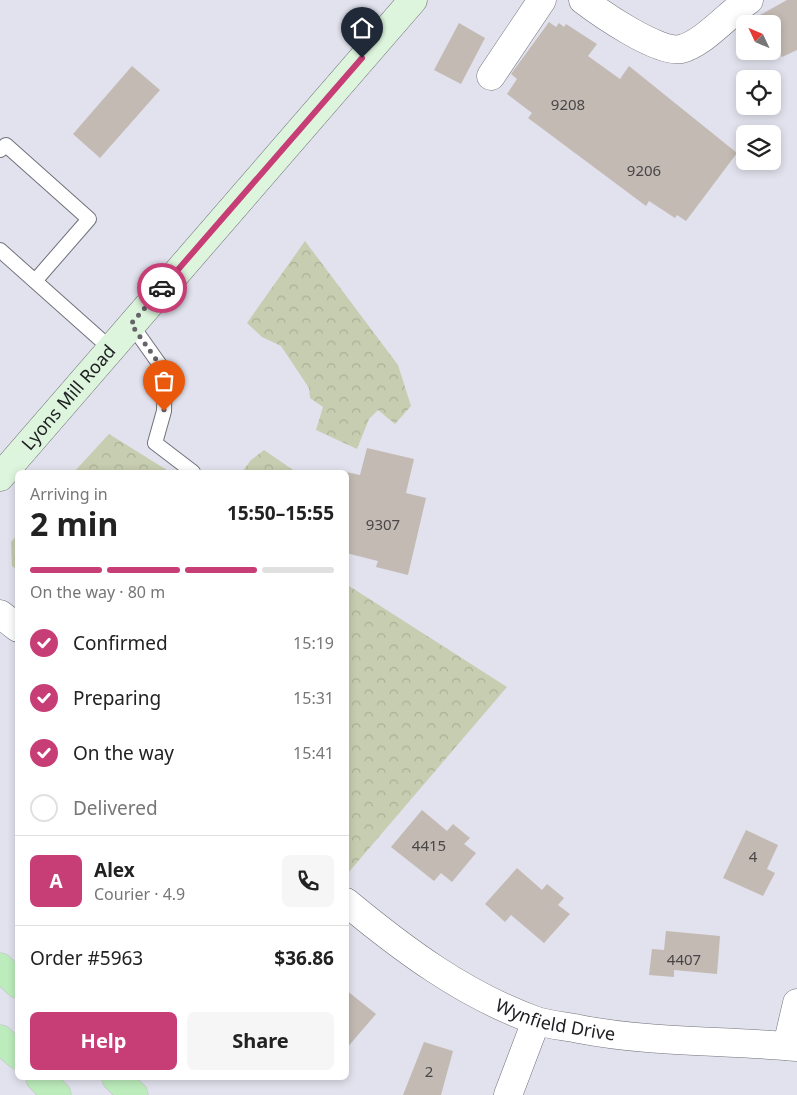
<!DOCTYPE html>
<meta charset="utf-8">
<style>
:root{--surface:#fff;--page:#f6f6f6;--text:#222;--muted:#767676;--line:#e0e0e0;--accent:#c73d76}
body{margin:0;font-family:"Noto Sans",sans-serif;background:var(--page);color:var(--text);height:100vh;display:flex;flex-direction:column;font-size:19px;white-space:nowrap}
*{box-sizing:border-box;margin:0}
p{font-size:16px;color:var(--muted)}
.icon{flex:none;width:28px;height:28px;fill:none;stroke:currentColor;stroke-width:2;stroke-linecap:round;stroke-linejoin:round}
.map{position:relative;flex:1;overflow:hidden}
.panel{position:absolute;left:15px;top:470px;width:334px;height:610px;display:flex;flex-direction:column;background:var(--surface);border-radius:8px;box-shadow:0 2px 8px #0003}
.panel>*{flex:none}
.needle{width:32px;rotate:314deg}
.tools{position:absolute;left:736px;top:15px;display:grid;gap:10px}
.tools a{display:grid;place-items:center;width:45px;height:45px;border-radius:8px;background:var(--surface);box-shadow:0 2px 8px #0003;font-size:25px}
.pin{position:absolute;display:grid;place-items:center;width:42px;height:42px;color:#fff;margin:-51px -21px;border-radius:50% 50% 50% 0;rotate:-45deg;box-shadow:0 0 5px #0007}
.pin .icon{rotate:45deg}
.courier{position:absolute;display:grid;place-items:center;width:50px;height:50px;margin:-25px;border:4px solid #c73d76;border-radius:50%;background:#fff;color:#222;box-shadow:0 1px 6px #0007}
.overview em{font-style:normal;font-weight:700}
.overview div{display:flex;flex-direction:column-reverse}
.overview{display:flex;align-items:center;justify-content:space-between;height:85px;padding:0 15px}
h1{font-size:32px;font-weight:700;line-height:38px}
.bar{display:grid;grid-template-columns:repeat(4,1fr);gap:8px 5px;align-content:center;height:60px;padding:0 15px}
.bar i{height:6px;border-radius:4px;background:var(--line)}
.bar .on{background:var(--accent)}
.bar p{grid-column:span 4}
.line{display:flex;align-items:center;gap:12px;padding:0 15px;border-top:1px solid var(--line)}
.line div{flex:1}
.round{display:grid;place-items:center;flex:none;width:52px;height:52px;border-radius:8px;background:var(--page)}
ol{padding:0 15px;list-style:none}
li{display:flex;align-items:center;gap:15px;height:55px}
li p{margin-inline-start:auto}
li .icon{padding:5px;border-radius:50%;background:var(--accent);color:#fff;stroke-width:4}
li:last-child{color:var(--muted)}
li i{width:28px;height:28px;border:2px solid var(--line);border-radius:50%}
.cta{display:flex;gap:10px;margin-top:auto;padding:10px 15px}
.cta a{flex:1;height:58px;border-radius:8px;background:var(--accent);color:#fff;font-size:20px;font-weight:700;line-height:58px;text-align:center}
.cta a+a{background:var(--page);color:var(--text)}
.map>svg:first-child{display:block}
</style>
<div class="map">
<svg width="797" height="1095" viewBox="0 0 797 1095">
<defs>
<pattern id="park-crowns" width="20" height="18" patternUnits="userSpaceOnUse" patternTransform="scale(1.25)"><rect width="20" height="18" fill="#c7cdb0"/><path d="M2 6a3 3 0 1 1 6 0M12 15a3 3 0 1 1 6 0" fill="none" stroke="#abb097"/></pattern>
</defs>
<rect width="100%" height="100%" fill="#e1e2ed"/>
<g fill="url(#park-crowns)">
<polygon points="305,241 398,365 411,406 395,424 378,410 369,419 357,449 316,430 323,407 310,398 309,388 281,346 262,337 247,323"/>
<polygon points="109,434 170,472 74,472"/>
<polygon points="264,450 296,472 242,472 251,460"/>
<polygon points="17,535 17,570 12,566 11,542"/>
<polygon points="346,584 507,687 348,873 346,872"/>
</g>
<g fill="#c3bab3">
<polygon points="787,0 797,0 797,50 782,57 772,38 772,24 744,24"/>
<polygon points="549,22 556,27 559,23 564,27 566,24 597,44 588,56 620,79 629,66 737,153 686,221 677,215 675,218 649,201 646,206 528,118 532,113 507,94 517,79 511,74"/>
<polygon points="459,23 485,38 461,84 434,70"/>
<polygon points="132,66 160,90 100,158 73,134"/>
<polygon points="367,448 414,459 406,493 426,498 408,575 376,567 378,561 346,553 346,472 360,475"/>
<polygon points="422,810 447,831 453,824 470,838 464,844 476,853 452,882 441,873 434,881 391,847"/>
<polygon points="746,830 778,845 767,869 775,873 763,896 723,878"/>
<polygon points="517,868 542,890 547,884 564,898 558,905 570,914 544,943 511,915 505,922 485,904"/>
<polygon points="666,931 720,936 717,974 674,970 674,977 649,975 652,949 664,950"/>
<polygon points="346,990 376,1014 346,1049"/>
<polygon points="424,1042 453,1051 441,1095 403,1095"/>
</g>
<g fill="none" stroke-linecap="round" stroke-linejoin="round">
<defs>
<g id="service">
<polyline points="0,150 6,145 89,219 35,281"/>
<polyline points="0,250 110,348"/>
<polyline points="131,324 165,372 164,411 155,443 193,472"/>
</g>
<g id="minor">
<path d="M583 0C600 13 659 54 681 49 703 44 729 13 749 0"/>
<polyline points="491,76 542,0"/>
<polyline points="0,614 18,628"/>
<path id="s1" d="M346 902C404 950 463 994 534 1020 548 1025 564 1026 579 1029 651 1043 724 1040 797 1047"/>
<polyline points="787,1046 797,1003"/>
<polyline points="508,1095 536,1021"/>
</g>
<g id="secondary">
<path id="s2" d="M0 477 413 0"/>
</g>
<g id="primary">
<polyline points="0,967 18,984"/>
<polyline points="0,1039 18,1055"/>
<polyline points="40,1078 57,1095"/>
<polyline points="116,1078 134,1095"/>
</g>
</defs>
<use href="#service" stroke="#70717a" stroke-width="16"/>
<use href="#minor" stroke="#70717a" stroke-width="29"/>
<use href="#secondary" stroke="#70717a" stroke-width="29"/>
<use href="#primary" stroke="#c1c1c2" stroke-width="29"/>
<use href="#service" stroke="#fff" stroke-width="14"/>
<use href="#minor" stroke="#fff" stroke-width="28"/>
<use href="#secondary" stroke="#def5dd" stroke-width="28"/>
<use href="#primary" stroke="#bdecbc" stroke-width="28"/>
</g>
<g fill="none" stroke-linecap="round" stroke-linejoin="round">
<polyline stroke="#64646a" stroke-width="5" stroke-dasharray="0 9" points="162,288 131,324 165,372 164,411"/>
<polyline stroke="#c73d76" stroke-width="6" points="162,288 362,58"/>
</g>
<g text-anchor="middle" stroke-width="4" stroke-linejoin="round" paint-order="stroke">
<g font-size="15" fill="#494648">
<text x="568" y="110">9208</text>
<text x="644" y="176">9206</text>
<text x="383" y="530">9307</text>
<text x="429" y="851">4415</text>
<text x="753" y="862">4</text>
<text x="684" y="965">4407</text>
<text x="429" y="1077">2</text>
</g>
<g font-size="18" fill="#202024" stroke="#fff">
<text dy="6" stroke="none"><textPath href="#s2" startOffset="105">Lyons Mill Road</textPath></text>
<text dy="6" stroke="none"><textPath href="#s1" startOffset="244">Wynfield Drive</textPath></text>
</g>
</g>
</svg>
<div class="tools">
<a><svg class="needle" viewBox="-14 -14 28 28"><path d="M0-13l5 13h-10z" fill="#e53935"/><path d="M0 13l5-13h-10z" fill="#767676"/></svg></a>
<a><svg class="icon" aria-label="locate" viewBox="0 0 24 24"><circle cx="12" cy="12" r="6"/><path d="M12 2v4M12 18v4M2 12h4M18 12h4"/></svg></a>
<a><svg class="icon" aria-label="layers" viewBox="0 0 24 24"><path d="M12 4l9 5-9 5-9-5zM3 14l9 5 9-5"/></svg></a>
</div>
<div class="pin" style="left:164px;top:411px;background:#ea580c"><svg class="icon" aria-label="bag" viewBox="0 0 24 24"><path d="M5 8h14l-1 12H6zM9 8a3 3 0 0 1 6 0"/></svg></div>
<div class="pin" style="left:362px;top:58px;background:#1f2937"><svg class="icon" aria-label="home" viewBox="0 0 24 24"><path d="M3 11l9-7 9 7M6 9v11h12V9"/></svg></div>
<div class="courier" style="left:162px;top:288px"><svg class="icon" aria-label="car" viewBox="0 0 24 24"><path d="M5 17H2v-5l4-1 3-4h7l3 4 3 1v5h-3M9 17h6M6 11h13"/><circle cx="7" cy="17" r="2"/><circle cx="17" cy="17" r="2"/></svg></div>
<section class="panel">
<div class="overview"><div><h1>2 min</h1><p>Arriving in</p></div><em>15:50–15:55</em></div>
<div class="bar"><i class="on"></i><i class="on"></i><i class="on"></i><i></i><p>On the way · 80 m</p></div>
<ol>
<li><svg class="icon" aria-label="check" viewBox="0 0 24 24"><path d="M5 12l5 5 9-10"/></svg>Confirmed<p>15:19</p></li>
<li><svg class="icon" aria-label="check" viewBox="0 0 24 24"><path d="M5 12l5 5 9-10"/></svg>Preparing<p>15:31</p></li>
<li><svg class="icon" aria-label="check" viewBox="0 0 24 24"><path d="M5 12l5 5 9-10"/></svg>On the way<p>15:41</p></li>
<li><i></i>Delivered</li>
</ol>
<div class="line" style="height:90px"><b class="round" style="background:var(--accent);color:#fff">A</b><div><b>Alex</b><p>Courier · 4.9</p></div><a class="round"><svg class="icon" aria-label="phone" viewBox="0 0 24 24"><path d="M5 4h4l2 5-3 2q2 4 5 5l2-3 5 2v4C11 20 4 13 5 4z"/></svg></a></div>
<div class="line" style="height:65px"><div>Order #5963</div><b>$36.86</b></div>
<div class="cta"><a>Help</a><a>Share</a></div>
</section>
</div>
